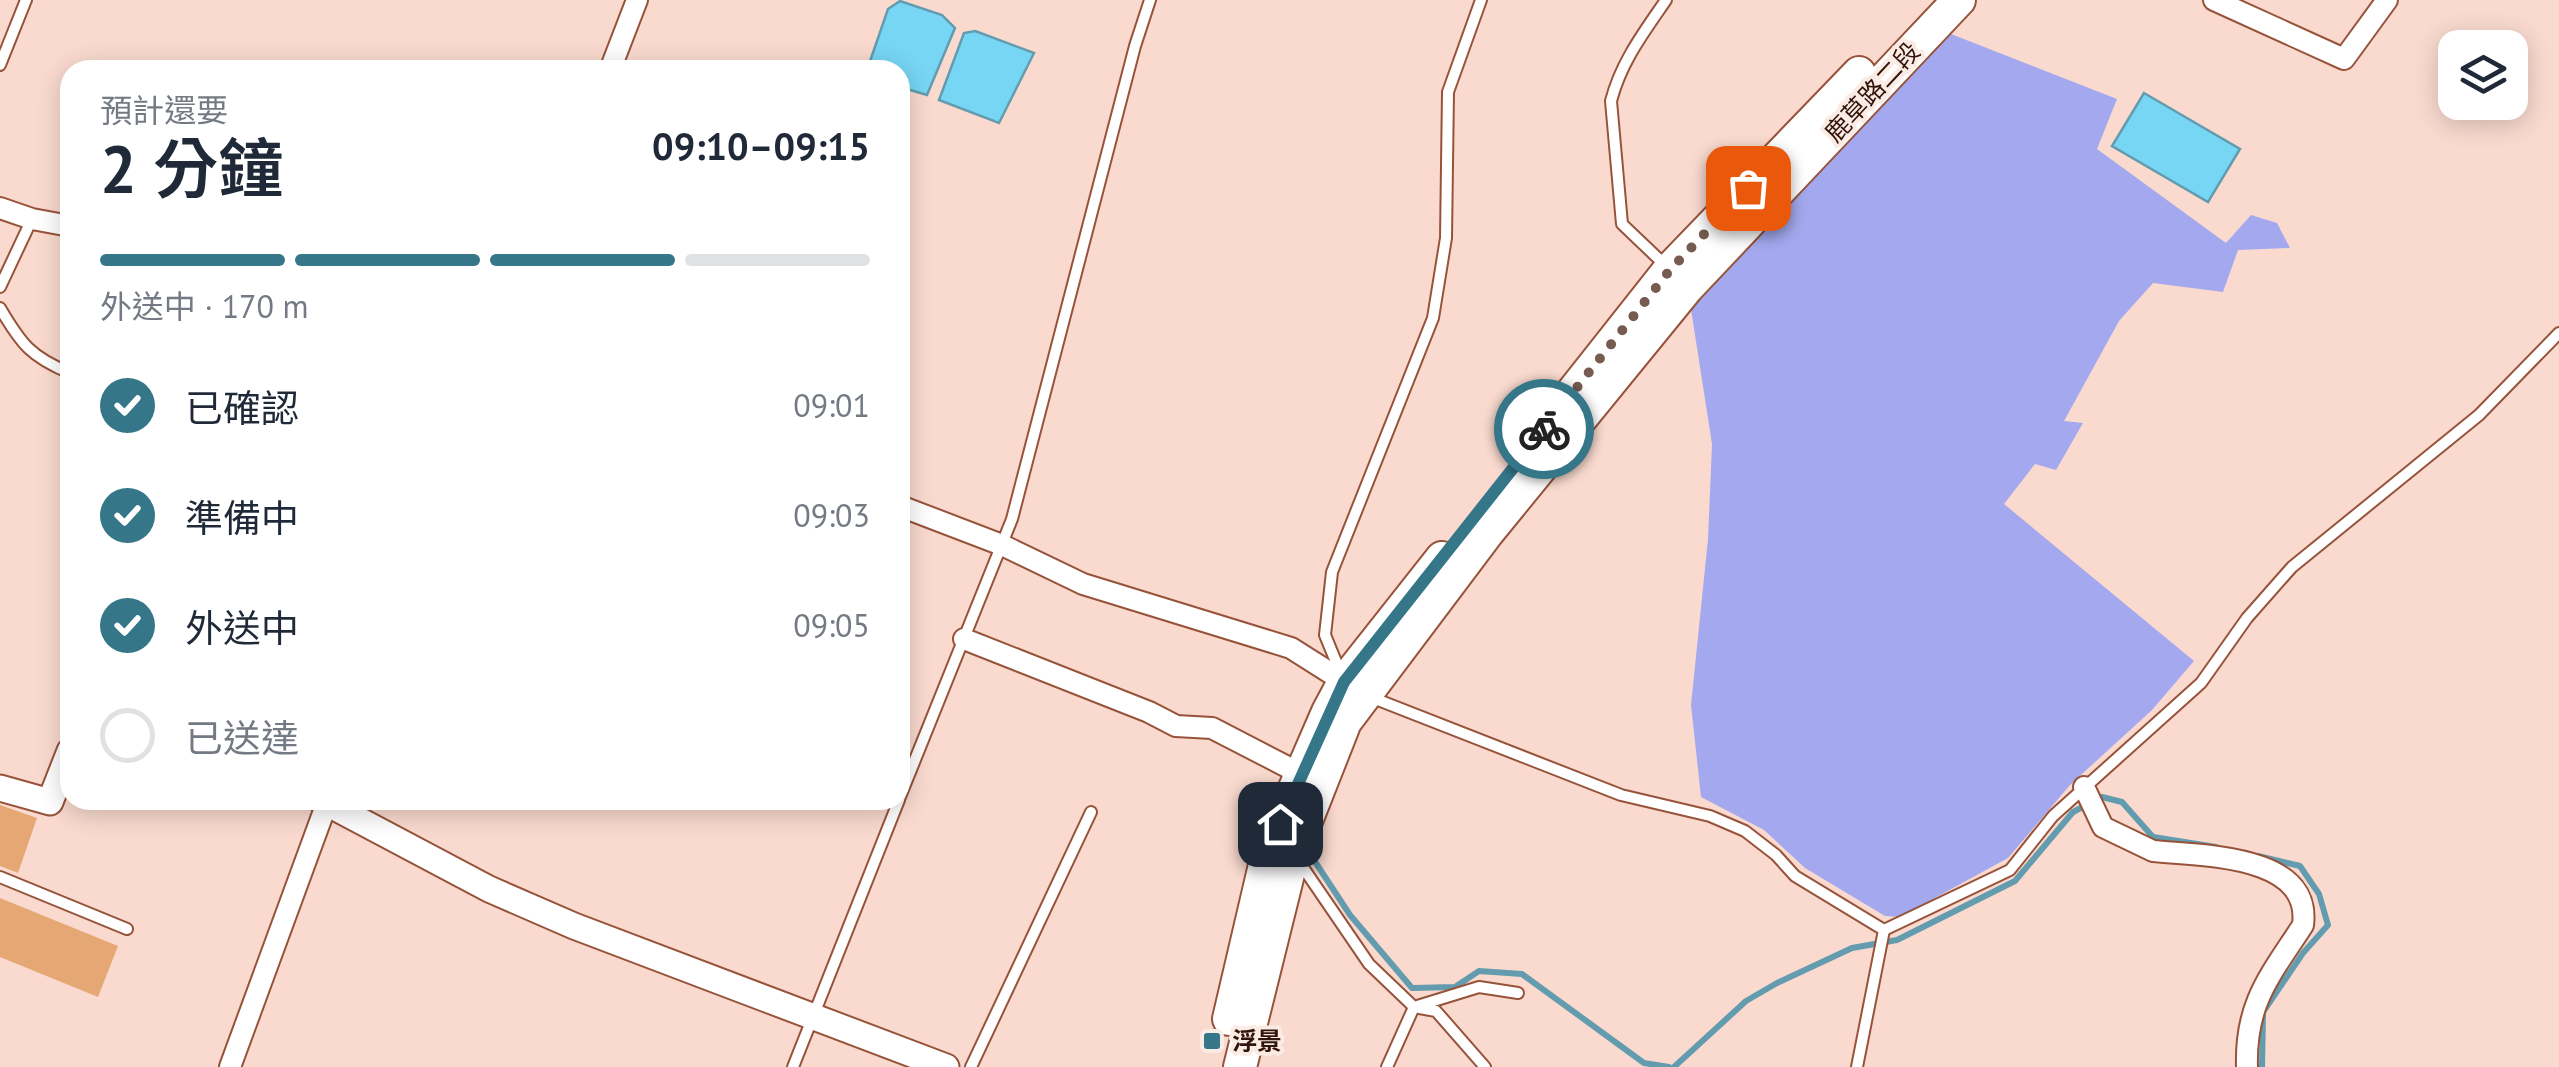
<!DOCTYPE html>
<html lang="zh-TW">
<meta charset="utf-8">
<style>
:root{--surface:#fff;--page:#f2f2f3;--text:#1f2937;--muted:#747a83;--line:#e0e1e3;--accent:#357689}
body{margin:0;font-family:"PT Sans","Noto Sans TC",sans-serif;background:var(--page);color:var(--text);height:100vh;display:flex;flex-direction:column;font-size:38px;white-space:nowrap}
*{box-sizing:border-box;margin:0}
p{font-size:32px;color:var(--muted)}
.icon{flex:none;width:55px;height:55px;fill:none;stroke:currentColor;stroke-width:2;stroke-linecap:round;stroke-linejoin:round}
.map{position:relative;flex:1;overflow:hidden}
.details{position:absolute;left:60px;top:60px;width:850px;height:750px;display:flex;flex-direction:column;background:var(--surface);border-radius:30px;box-shadow:0 5px 25px #0003}
.details>*{flex:none}
.fabs{position:absolute;left:2438px;top:30px;display:grid;gap:20px}
.fabs a{display:grid;place-items:center;width:90px;height:90px;border-radius:20px;background:var(--surface);box-shadow:0 5px 25px #0003;font-size:50px}
.pin{position:absolute;display:grid;place-items:center;width:85px;height:85px;color:#fff;margin:-42px;border-radius:20px;box-shadow:0 5px 15px #0006}
.courier{position:absolute;display:grid;place-items:center;width:100px;height:100px;margin:-50px;border:8px solid #357689;border-radius:50%;background:#fff;color:#222;box-shadow:0 2px 12px #0007}
.headline em{font-style:normal;font-weight:600}
.headline div{display:flex;flex-direction:column-reverse}
.headline{display:flex;align-items:center;justify-content:space-between;height:170px;padding:0 40px}
h1{font-size:65px;font-weight:600;line-height:75px}
.bar{display:grid;grid-template-columns:repeat(4,1fr);gap:15px 10px;align-content:center;height:120px;padding:0 40px}
.bar i{height:12px;border-radius:8px;background:var(--line)}
.bar .active{background:var(--accent)}
.bar p{grid-column:span 4}
ol{padding:0 40px;list-style:none}
li{display:flex;align-items:center;gap:30px;height:110px}
li p{margin-inline-start:auto}
li .icon{padding:10px;border-radius:50%;background:var(--accent);color:#fff;stroke-width:4}
li:last-child{color:var(--muted)}
li i{width:55px;height:55px;border:5px solid var(--line);border-radius:50%}
.map>svg:first-child{display:block}
</style>
<div class="map">
<svg width="2559" height="1067" viewBox="0 0 2559 1067">
<rect width="100%" height="100%" fill="#fadacf"/>
<polygon fill="#a4a9ef" points="1946,32 2117,99 2097,149 2226,243 2251,215 2277,223 2290,248 2238,250 2223,292 2153,283 2119,321 2064,421 2083,423 2056,470 2035,464 2004,504 2194,661 2152,710 2070,785 2008,858 1900,917 1885,916 1805,868 1764,830 1701,797 1691,705 1708,539 1712,444 1690,303"/>
<g fill="#77d6f4" stroke="#629cae" stroke-width="2.5">
<polygon points="900,1 942,15 955,28 927,95 900,87 900,70 867,70 888,9"/>
<polygon points="975,31 1034,53 999,123 939,100 964,33"/>
<polygon points="2144,93 2240,149 2208,202 2112,146"/>
</g>
<g fill="none" stroke-linecap="round" stroke-linejoin="round">
<g stroke="#629cae" stroke-width="6">
<polyline points="1308,851 1350,915 1412,988 1455,987 1479,971 1522,974 1644,1063 1669,1067"/>
<polyline points="2258,856 2300,866 2319,894 2328,925 2303,953 2263,1012 2262,1067"/>
<polyline points="1674,1067 1746,1001 1777,983 1852,948 1897,940 2015,881 2073,812 2102,797 2122,802 2153,837 2216,847"/>
</g>
</g>
<g fill="#e5a875">
<polygon points="0,805 37,818 18,873 0,866"/>
<polygon points="0,898 118,946 98,997 0,957"/>
</g>
<g fill="none" stroke-linecap="round" stroke-linejoin="round">
<defs>
<g id="service">
<polyline points="0,65 26,0"/>
<path d="M1665 265 1622 224 1611 101C1621 62 1644 32 1666 0"/>
<polyline points="0,287 32,219"/>
<path d="M0 308C21 344 31 357 70 373"/>
<polyline points="1341,674 1325,635 1332,572 1433,318 1446,238 1448,92 1481,0"/>
<polyline points="1373,698 1621,795 1710,816 1745,831 1776,855 1795,876 1884,930 1857,1067"/>
<polyline points="900,797 1012,519 1135,46 1150,0"/>
<polyline points="1300,863 1369,964 1414,1007 1479,987 1518,993"/>
<polyline points="0,877 127,929"/>
<polyline points="1884,930 2010,870 2053,816 2201,683 2247,618 2292,567 2479,415 2559,333"/>
<polyline points="793,1067 899,800"/>
<polyline points="971,1067 1091,812"/>
<polyline points="1387,1067 1414,1007 1436,1011 1485,1067"/>
</g>
<g id="minor">
<polyline points="2214,0 2344,59 2387,0"/>
<polyline points="610,70 637,0"/>
<polyline points="0,208 32,219 70,226"/>
<polyline points="900,506 1002,545 1083,584 1291,648 1351,686"/>
<polyline points="964,639 1149,712 1176,726 1212,728 1301,774"/>
<path d="M2084 787 2103 827 2153 851C2199 856 2312 853 2303 925 2270 976 2245 1003 2247 1067"/>
<polyline points="230,1067 328,800"/>
</g>
<g id="tertiary">
<polyline points="0,788 50,802 70,751"/>
<polyline points="321,800 489,889 574,926 946,1067"/>
</g>
<g id="primary">
<polyline points="1553,417 1670,269 1859,73"/>
<polyline points="1229,1019 1269,848 1328,712 1344,682 1442,558"/>
<polyline points="1240,1067 1293,854 1345,722 1488,532 1687,288 1959,0"/>
</g>
</defs>
<use href="#service" stroke="#97533a" stroke-width="14"/>
<use href="#minor" stroke="#97533a" stroke-width="24"/>
<use href="#tertiary" stroke="#97533a" stroke-width="29"/>
<use href="#primary" stroke="#97533a" stroke-width="36"/>
<use href="#service" stroke="#fff" stroke-width="10"/>
<use href="#minor" stroke="#fff" stroke-width="20"/>
<use href="#tertiary" stroke="#fff" stroke-width="25"/>
<use href="#primary" stroke="#fff" stroke-width="32"/>
</g>
<g fill="none" stroke-linecap="round" stroke-linejoin="round">
<polyline stroke="#775a50" stroke-width="10" stroke-dasharray="0 18" points="1544,429 1670,270 1748,188"/>
<polyline stroke="#357689" stroke-width="12" points="1280,824 1344,682 1544,429"/>
</g>
<rect fill="#357689" stroke="#fbebe5" stroke-width="4" x="1202" y="1031" width="20" height="20" rx="5"/>
<g text-anchor="middle" stroke-width="8" stroke-linejoin="round" paint-order="stroke">
<g font-size="25" fill="#31150b" stroke="#fbebe5">
<text transform="translate(1872 92) rotate(-47)" y="9">鹿草路二段</text>
</g>
<g font-size="25" font-weight="bold" fill="#31150b" stroke="#fbebe5" text-anchor="start">
<text x="1232" y="1050">浮景</text>
</g>
</g>
</svg>
<div class="fabs">
<a><svg class="icon" aria-label="layers" viewBox="0 0 24 24"><path d="M12 4l9 5-9 5-9-5zM3 14l9 5 9-5"/></svg></a>
</div>
<div class="pin" style="left:1748px;top:188px;background:#ea580c"><svg class="icon" aria-label="bag" viewBox="0 0 24 24"><path d="M5 8h14l-1 12H6zM9 8a3 3 0 0 1 6 0"/></svg></div>
<div class="pin" style="left:1280px;top:824px;background:#1f2937"><svg class="icon" aria-label="home" viewBox="0 0 24 24"><path d="M3 11l9-7 9 7M6 9v11h12V9"/></svg></div>
<div class="courier" style="left:1544px;top:429px"><svg class="icon" aria-label="bike" viewBox="0 0 24 24"><circle cx="6" cy="16" r="4"/><circle cx="18" cy="16" r="4"/><path d="M6 16l4-8h5l3 8M10 8l3 8H6M13 5h3"/></svg></div>
<section class="details">
<div class="headline"><div><h1>2 分鐘</h1><p>預計還要</p></div><em>09:10–09:15</em></div>
<div class="bar"><i class="active"></i><i class="active"></i><i class="active"></i><i></i><p>外送中 · 170 m</p></div>
<ol>
<li><svg class="icon" aria-label="check" viewBox="0 0 24 24"><path d="M5 12l5 5 9-10"/></svg>已確認<p>09:01</p></li>
<li><svg class="icon" aria-label="check" viewBox="0 0 24 24"><path d="M5 12l5 5 9-10"/></svg>準備中<p>09:03</p></li>
<li><svg class="icon" aria-label="check" viewBox="0 0 24 24"><path d="M5 12l5 5 9-10"/></svg>外送中<p>09:05</p></li>
<li><i></i>已送達</li>
</ol>
</section>
</div>
